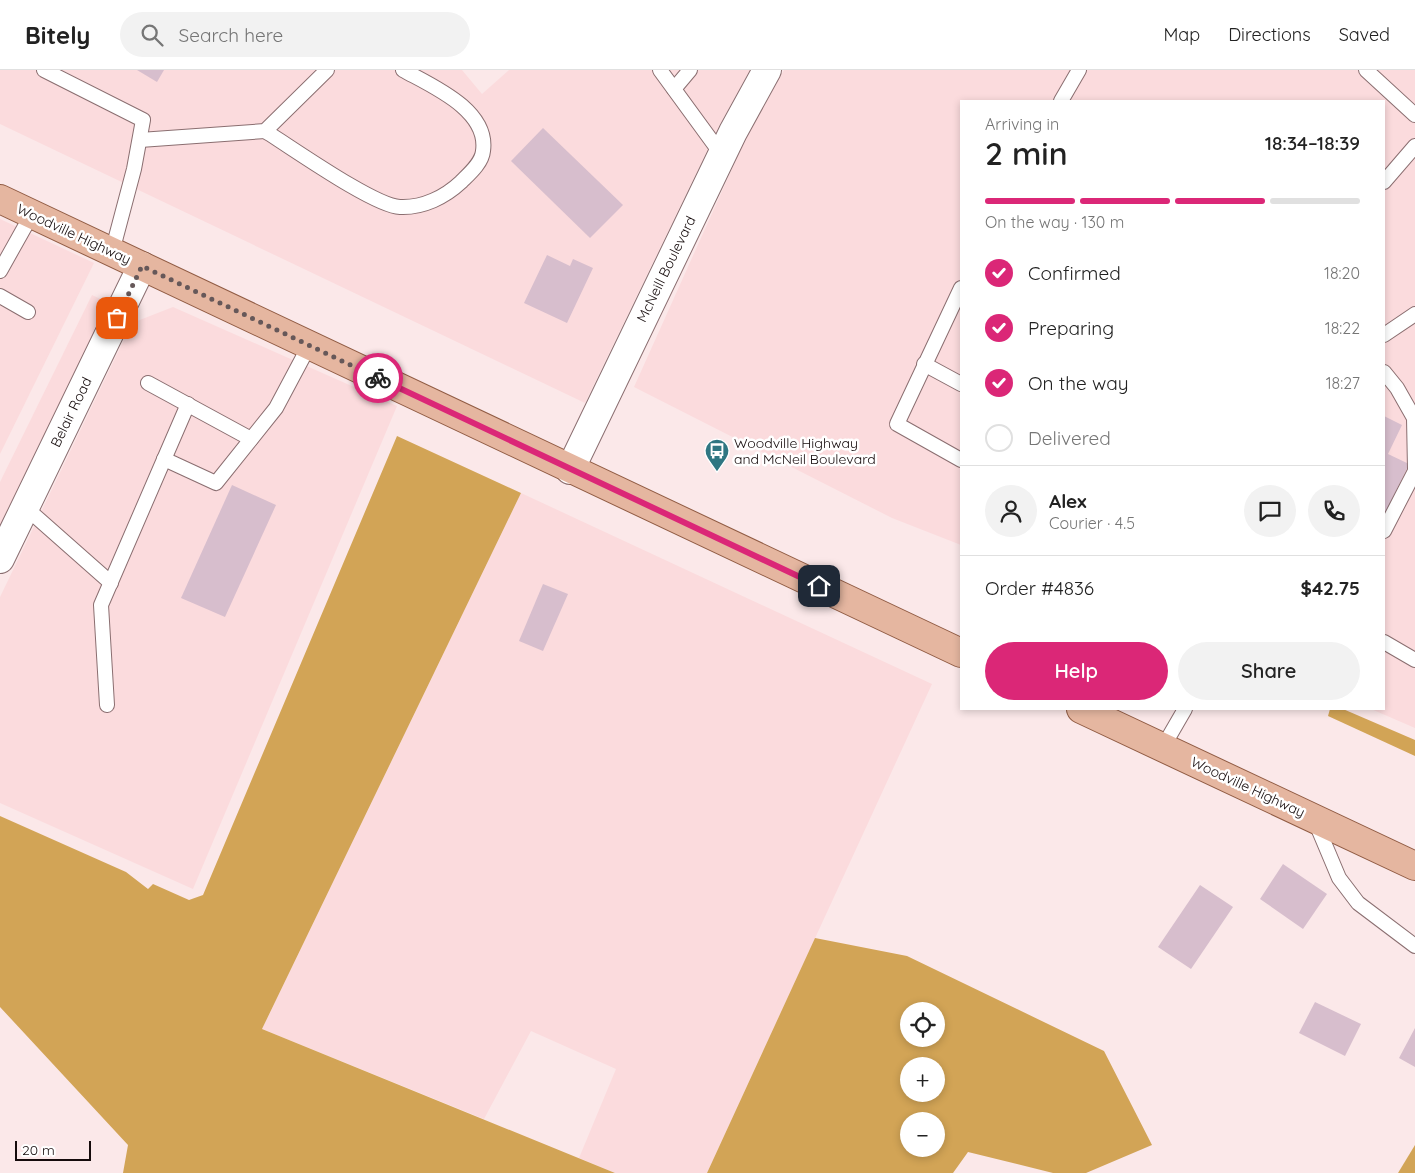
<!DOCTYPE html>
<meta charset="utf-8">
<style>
:root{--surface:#fff;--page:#f2f2f2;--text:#222;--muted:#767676;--line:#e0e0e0;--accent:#db2777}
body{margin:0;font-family:Quicksand,sans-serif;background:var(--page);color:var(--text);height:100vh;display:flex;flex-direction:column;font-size:19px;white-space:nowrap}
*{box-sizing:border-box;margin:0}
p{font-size:16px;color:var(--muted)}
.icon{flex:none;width:28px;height:28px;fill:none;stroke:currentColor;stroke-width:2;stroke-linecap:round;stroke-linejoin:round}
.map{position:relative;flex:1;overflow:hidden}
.drawer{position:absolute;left:960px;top:30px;width:425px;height:610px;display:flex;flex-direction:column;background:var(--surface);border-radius:0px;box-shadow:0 2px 8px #0003}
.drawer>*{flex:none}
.tools{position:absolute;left:900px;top:932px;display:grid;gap:10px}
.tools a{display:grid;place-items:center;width:45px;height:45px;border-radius:50%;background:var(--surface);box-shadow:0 2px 8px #0003;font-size:25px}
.scale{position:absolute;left:15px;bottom:12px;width:76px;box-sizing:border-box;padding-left:5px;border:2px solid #150b0c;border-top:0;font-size:14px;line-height:18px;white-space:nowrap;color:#150b0c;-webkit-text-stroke:4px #fff;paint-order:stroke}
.pin{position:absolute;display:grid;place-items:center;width:42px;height:42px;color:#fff;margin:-21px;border-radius:10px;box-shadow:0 2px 8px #0006}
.courier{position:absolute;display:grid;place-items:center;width:50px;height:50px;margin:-25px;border:4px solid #db2777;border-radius:50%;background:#fff;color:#222;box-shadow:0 1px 6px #0007}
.summary em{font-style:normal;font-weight:600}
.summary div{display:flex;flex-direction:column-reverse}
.summary{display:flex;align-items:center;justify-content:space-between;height:85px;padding:0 25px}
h1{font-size:32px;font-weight:600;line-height:38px}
.bar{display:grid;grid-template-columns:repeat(4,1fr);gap:8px 5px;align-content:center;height:60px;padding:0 25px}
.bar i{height:6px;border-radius:4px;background:var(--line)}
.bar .on{background:var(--accent)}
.bar p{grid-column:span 4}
.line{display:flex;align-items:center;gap:12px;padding:0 25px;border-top:1px solid var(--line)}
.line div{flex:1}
.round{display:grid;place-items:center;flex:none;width:52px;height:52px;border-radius:26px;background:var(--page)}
ol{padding:0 25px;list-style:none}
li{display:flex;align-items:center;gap:15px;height:55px}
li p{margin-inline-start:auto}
li .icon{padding:5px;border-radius:50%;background:var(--accent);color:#fff;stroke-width:4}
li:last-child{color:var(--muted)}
li i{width:28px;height:28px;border:2px solid var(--line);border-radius:50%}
.cta{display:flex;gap:10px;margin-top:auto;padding:10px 25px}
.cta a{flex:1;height:58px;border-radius:30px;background:var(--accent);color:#fff;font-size:20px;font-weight:600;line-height:58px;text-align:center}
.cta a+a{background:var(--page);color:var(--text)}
header{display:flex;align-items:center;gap:30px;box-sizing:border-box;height:70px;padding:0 25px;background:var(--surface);border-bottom:1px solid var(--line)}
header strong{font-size:24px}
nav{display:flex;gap:28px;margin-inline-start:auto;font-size:18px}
.search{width:350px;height:45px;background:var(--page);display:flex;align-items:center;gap:12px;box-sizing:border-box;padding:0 18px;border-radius:28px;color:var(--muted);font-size:19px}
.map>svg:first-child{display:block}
</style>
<header>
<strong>Bitely</strong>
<div class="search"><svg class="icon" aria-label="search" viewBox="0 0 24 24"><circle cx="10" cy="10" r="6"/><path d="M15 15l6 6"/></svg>Search here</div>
<nav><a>Map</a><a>Directions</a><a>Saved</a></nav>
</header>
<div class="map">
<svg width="1415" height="1103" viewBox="0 0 1415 1103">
<rect width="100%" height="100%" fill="#fbe8e9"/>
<g fill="#fbdbdd">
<polygon points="0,0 462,0 482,24 509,0 750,0 720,54 585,333 0,54"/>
<polygon points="784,0 1415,0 1415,658 1371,639 1384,639 1384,31 961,31 961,475 892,448 634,317 745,70"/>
<polygon points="0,149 94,193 0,384"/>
<polygon points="92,225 109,233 0,456 0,412"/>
<polygon points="173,237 397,336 193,819 0,733 0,527 132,253"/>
<polygon points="521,423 932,614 707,1103 615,1103 579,1088 616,999 531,961 484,1049 262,959"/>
</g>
<g fill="#d2a456" fill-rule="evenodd">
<polygon points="397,366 521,423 262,959 615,1103 123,1103 128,1075 0,937 0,746 126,802 148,819 153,814 189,830 203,825"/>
<polygon points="1330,639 1343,639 1415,670 1415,686 1328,646"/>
<path d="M815 868 907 886 1104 981 1152 1075 1086 1103H1053L968 1082 953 1103H707ZM936 941V969H909V941ZM909 996H936V1024H909ZM909 1051H936V1079H909Z"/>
<polygon points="1415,1075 1415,1103 1398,1103"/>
</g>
<g fill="#d7becd">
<polygon points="137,0 164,0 157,12"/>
<polygon points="543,58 623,135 590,168 511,91"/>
<polygon points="547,185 570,196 573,189 593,198 567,253 524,233"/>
<polygon points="1384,346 1402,355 1388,384 1409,394 1384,446"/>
<polygon points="232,415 276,435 225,547 181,528"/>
<polygon points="543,514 568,524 543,581 519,571"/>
<polygon points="1283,794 1327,824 1303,859 1260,829"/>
<polygon points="1200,815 1233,837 1191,899 1158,877"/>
<polygon points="1315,932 1361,954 1345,986 1299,963"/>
<polygon points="1415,958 1415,997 1399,988"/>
</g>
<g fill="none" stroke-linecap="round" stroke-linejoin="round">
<defs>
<g id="lane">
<polyline points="44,0 143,50 134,99 112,182"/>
<polyline points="660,0 722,85"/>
<polyline points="1366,0 1415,45"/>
<polyline points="674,19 690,0"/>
<polyline points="1061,31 1079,0"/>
<path d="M265 61C291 77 374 136 400 137 423 138 445 127 461 112 469 104 482 93 483 81 489 40 432 16 403 0"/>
<polyline points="140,70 265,61 327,0"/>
<polyline points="1384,112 1415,76"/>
<polyline points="0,201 32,144"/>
<polyline points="961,218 897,354 961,390"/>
<polyline points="0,226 28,242"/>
<polyline points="1384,265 1415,244"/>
<polyline points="924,294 961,314"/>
<polyline points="1384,302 1397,318 1414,348 1415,399"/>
<polyline points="148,313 251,369"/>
<polyline points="164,389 216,413 276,338 309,276"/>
<polyline points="25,437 111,513"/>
<polyline points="1384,461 1415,401"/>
<polyline points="1384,572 1415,590"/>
<polyline points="107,635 101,535 188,334"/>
<polyline points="1163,677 1185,639"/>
<polyline points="1315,751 1339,808 1358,833 1415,876"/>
</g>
<g id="street">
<polyline points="570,400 733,62 767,0"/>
<polyline points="0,489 142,196"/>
</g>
<g id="primary">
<polyline points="0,129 961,583"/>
<polyline points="1081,639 1415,796"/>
</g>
</defs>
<use href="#lane" stroke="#8a6e70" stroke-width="16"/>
<use href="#street" stroke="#8a6e70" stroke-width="30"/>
<use href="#primary" stroke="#905b43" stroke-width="30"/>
<use href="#lane" stroke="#fff" stroke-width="14"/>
<use href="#street" stroke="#fff" stroke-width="28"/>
<use href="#primary" stroke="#e5b6a0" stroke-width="28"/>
</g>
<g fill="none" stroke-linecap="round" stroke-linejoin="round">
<polyline stroke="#665859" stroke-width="5" stroke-dasharray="0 9" points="117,248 142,196 378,308"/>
<polyline stroke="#db2777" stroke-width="6" points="378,308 819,516"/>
</g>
<defs>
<symbol id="bus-pin" viewBox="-11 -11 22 30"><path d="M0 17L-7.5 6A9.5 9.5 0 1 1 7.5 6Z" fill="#2f7682" stroke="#fff"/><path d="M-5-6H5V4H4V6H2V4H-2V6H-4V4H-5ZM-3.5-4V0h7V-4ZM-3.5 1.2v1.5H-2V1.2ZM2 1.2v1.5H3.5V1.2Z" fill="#fff"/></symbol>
</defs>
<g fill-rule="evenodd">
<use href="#bus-pin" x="703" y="367" width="28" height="38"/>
</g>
<g text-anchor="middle" stroke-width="5" stroke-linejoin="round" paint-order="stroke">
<g font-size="14" fill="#150b0c" stroke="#fff">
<text transform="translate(74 164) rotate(25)" y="5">Woodville Highway</text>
<text transform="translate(666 199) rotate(-64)" y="5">McNeill Boulevard</text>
<text transform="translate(71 342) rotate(-64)" y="5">Belair Road</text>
<text transform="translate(1248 717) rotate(25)" y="5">Woodville Highway</text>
</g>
<g font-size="14" fill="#150b0c" stroke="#fff" text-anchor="start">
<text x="734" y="378">Woodville Highway<tspan x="734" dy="16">and McNeil Boulevard</tspan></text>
</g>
</g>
</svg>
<div class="tools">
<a><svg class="icon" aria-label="locate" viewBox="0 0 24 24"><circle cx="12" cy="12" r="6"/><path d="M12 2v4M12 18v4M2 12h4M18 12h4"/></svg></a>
<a>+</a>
<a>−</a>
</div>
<div class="scale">20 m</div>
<div class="pin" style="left:117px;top:248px;background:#ea580c"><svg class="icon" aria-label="bag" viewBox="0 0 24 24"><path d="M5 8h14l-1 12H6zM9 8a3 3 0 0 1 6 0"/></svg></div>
<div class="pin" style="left:819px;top:516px;background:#1f2937"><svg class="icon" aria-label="home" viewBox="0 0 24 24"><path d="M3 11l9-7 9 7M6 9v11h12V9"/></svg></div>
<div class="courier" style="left:378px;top:308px"><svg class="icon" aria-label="bike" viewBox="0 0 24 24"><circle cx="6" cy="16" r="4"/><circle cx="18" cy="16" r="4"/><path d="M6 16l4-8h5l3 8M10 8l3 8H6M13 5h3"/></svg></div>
<section class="drawer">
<div class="summary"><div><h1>2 min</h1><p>Arriving in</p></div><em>18:34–18:39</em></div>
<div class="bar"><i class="on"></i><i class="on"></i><i class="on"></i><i></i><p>On the way · 130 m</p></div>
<ol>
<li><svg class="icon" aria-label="check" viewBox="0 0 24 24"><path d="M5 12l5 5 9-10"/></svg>Confirmed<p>18:20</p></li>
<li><svg class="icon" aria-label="check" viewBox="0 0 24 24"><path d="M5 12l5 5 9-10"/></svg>Preparing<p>18:22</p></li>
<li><svg class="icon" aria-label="check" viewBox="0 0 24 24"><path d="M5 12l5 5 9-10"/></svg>On the way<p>18:27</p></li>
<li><i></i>Delivered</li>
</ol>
<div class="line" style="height:90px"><a class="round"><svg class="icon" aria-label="person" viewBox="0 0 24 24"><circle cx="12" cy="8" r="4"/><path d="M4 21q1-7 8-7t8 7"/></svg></a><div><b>Alex</b><p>Courier · 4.5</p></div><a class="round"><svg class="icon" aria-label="chat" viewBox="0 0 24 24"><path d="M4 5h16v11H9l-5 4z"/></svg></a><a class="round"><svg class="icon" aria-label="phone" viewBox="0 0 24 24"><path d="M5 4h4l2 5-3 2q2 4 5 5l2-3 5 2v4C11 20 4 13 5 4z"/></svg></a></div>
<div class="line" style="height:65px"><div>Order #4836</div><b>$42.75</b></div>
<div class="cta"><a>Help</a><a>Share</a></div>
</section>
</div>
